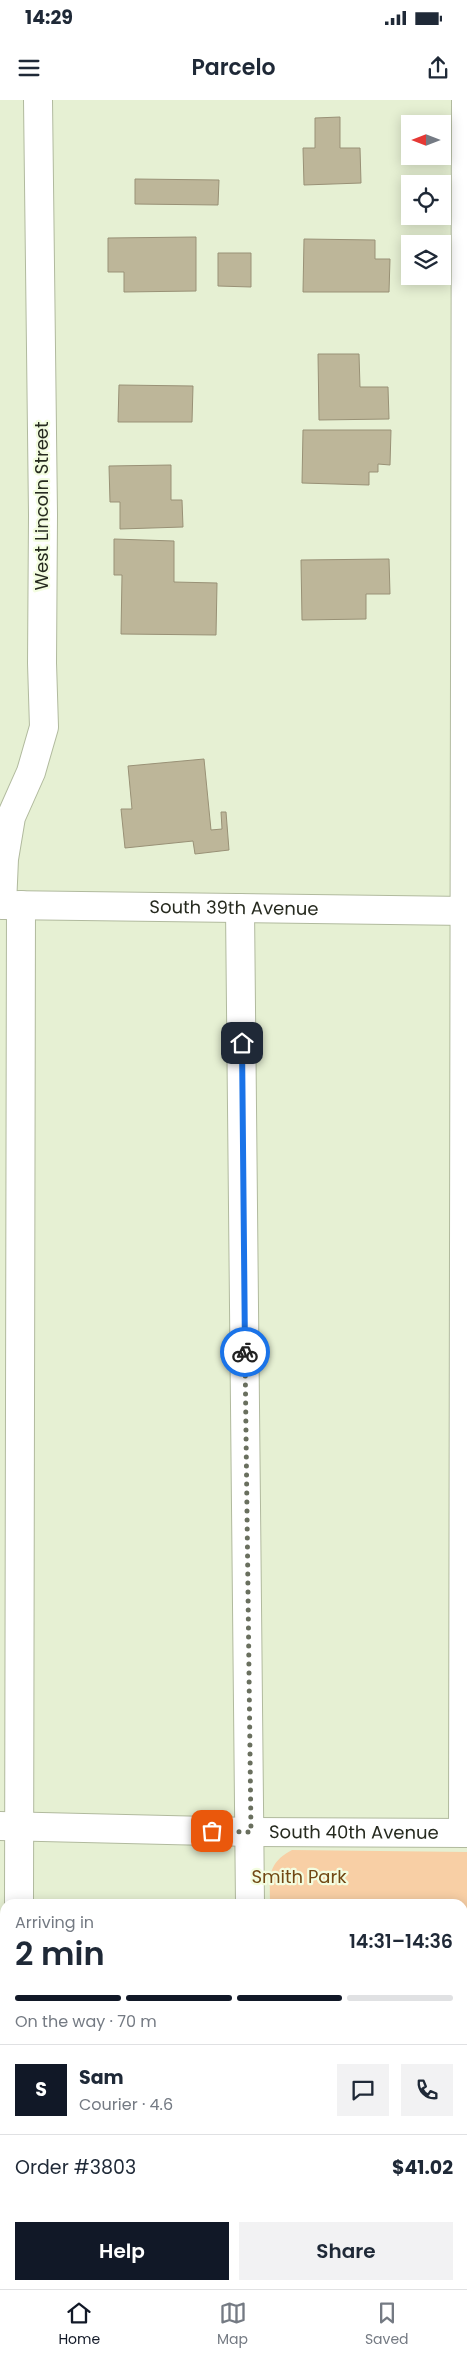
<!DOCTYPE html>
<meta charset="utf-8">
<style>
:root{--surface:#fff;--page:#f2f2f3;--text:#1f2937;--muted:#747a83;--line:#e0e1e3;--accent:#111827}
body{margin:0;font-family:Poppins,sans-serif;background:var(--page);color:var(--text);height:100vh;display:flex;flex-direction:column;font-size:19px;white-space:nowrap}
*{box-sizing:border-box;margin:0}
p{font-size:16px;color:var(--muted)}
.icon{flex:none;width:28px;height:28px;fill:none;stroke:currentColor;stroke-width:2;stroke-linecap:round;stroke-linejoin:round}
.map{position:relative;flex:1;overflow:hidden}
.sheet{position:absolute;left:0px;top:1799px;width:468px;height:391px;display:flex;flex-direction:column;background:var(--surface);border-radius:15px 15px 0 0;box-shadow:0 2px 12px #0003}
.sheet>*{flex:none}
.needle{width:32px;rotate:270deg}
.fabs{position:absolute;left:401px;top:15px;display:grid;gap:10px}
.fabs a{display:grid;place-items:center;width:50px;height:50px;border-radius:0px;background:var(--surface);box-shadow:0 2px 12px #0003;font-size:25px}
.pin{position:absolute;display:grid;place-items:center;width:42px;height:42px;color:#fff;margin:-21px;border-radius:10px;box-shadow:0 2px 8px #0006}
.courier{position:absolute;display:grid;place-items:center;width:50px;height:50px;margin:-25px;border:4px solid #1a73e8;border-radius:50%;background:#fff;color:#222;box-shadow:0 1px 6px #0007}
.head em{font-style:normal;font-weight:600}
.head div{display:flex;flex-direction:column-reverse}
.head{display:flex;align-items:center;justify-content:space-between;height:85px;padding:0 15px}
h1{font-size:32px;font-weight:600;line-height:38px}
.bar{display:grid;grid-template-columns:repeat(4,1fr);gap:8px 5px;align-content:center;height:60px;padding:0 15px}
.bar i{height:6px;border-radius:4px;background:var(--line)}
.bar .on{background:var(--accent)}
.bar p{grid-column:span 4}
.line{display:flex;align-items:center;gap:12px;padding:0 15px;border-top:1px solid var(--line)}
.line div{flex:1}
.round{display:grid;place-items:center;flex:none;width:52px;height:52px;border-radius:0px;background:var(--page)}
.primary-button{display:flex;gap:10px;margin-top:auto;padding:10px 15px}
.primary-button a{flex:1;height:58px;border-radius:0px;background:var(--accent);color:#fff;font-size:20px;font-weight:600;line-height:58px;text-align:center}
.primary-button a+a{background:var(--page);color:var(--text)}
.status{display:flex;justify-content:space-between;align-items:center;height:35px;padding:0 25px;background:var(--surface);direction:ltr}
.status svg{height:14px;fill:currentColor}
header{display:flex;justify-content:space-between;align-items:center;height:65px;padding:0 15px;background:var(--surface);font-size:22px;font-weight:600}
.menu{display:flex;justify-content:space-around;align-items:center;height:70px;border-top:1px solid var(--line);background:var(--surface);font-size:14px;color:var(--muted)}
.menu a{display:grid;justify-items:center;gap:2px}
.menu .on{color:var(--accent)}
.map>svg:first-child{display:block}
</style>
<div class="status"><b>14:29</b><svg viewBox="0 0 49 12"><path d="M0 12V9h3v3zM5 12V6h3v6zM10 12V3h3v9zM15 12V0h3v12zM26 1h20v11H26zM47 4h2v5h-2z"/></svg></div>
<header><svg class="icon" aria-label="menu" viewBox="0 0 24 24"><path d="M4 6h16M4 12h16M4 18h16"/></svg>Parcelo<svg class="icon" aria-label="share" viewBox="0 0 24 24"><path d="M12 15V3M7 8l5-5 5 5M5 13v7h14v-7"/></svg></header>
<div class="map">
<svg width="467" height="2189" viewBox="0 0 467 2189">
<rect width="100%" height="100%" fill="#e6f0d3"/>
<path fill="#f8cfa5" d="M292 1750 467 1752V2189H271V2185H462V1804H270C270 1778 266 1764 292 1750Z"/>
<g fill="#bdb699" stroke="#999176">
<polygon points="340,17 340,48 360,48 361,83 304,85 303,48 315,48 315,18"/>
<polygon points="135,79 219,80 218,105 135,104"/>
<polygon points="196,137 196,191 124,192 124,172 108,172 108,138"/>
<polygon points="304,139 375,140 375,159 390,159 389,192 303,192"/>
<polygon points="218,153 251,153 251,187 218,186"/>
<polygon points="318,254 359,254 360,287 388,287 389,319 319,320"/>
<polygon points="119,285 193,286 192,322 118,322"/>
<polygon points="303,330 391,330 390,365 378,364 378,372 369,372 369,385 302,383"/>
<polygon points="171,365 171,400 182,400 183,427 120,429 120,402 110,402 109,366"/>
<polygon points="114,439 174,441 174,482 217,483 216,535 121,534 122,475 114,475"/>
<polygon points="389,459 390,494 366,494 366,519 302,520 301,460"/>
<polygon points="204,659 211,730 222,729 221,712 226,712 229,750 195,754 193,741 125,748 121,709 132,709 128,666"/>
<polygon points="467,2071 467,2130 463,2131 462,2072"/>
<polygon points="462,2144 467,2146 467,2158 462,2170"/>
</g>
<g fill="none" stroke-linecap="round" stroke-linejoin="round">
<defs>
<g id="minor">
<polyline points="2,805 4,759 11,717 31,672 44,627 42,563 43,415 38,0"/>
<path id="s1" d="M4 805 467 811"/>
<polyline points="240,808 250,1804"/>
<path id="s2" d="M0 1726 251 1732 467 1733"/>
<polyline points="463,1733 466,0"/>
<polyline points="19,1804 21,805"/>
<polyline points="20,2185 20,2189"/>
<polyline points="248,2189 248,2185"/>
</g>
</defs>
<use href="#minor" stroke="#b1ba9e" stroke-width="30"/>
<g stroke="#848b77" stroke-width="3" stroke-dasharray="5 2.5" stroke-linecap="butt">
<polyline points="462,2037 467,2039"/>
<polyline points="411,2185 413,2186"/>
</g>
<use href="#minor" stroke="#fff" stroke-width="28"/>
</g>
<g fill="none" stroke-linecap="round" stroke-linejoin="round">
<polyline stroke="#696f5e" stroke-width="5" stroke-dasharray="0 9" points="212,1731 251,1732 245,1252"/>
<polyline stroke="#1a73e8" stroke-width="6" points="242,943 245,1252"/>
</g>
<g text-anchor="middle" stroke-width="4.5" stroke-linejoin="round" paint-order="stroke">
<g font-size="18" fill="#262a1f" stroke="#f3fde0">
<text transform="translate(42 406) rotate(-90)" y="6">West Lincoln Street</text>
<text dy="6" stroke="none"><textPath href="#s1" startOffset="230">South 39th Avenue</textPath></text>
<text dy="6" stroke="none"><textPath href="#s2" startOffset="354">South 40th Avenue</textPath></text>
</g>
<g font-size="18" fill="#714814" stroke="#f3fde0">
<text x="299" y="1783">Smith Park</text>
</g>
</g>
</svg>
<div class="fabs">
<a><svg class="needle" viewBox="-14 -14 28 28"><path d="M0-13l5 13h-10z" fill="#e53935"/><path d="M0 13l5-13h-10z" fill="#747a83"/></svg></a>
<a><svg class="icon" aria-label="locate" viewBox="0 0 24 24"><circle cx="12" cy="12" r="6"/><path d="M12 2v4M12 18v4M2 12h4M18 12h4"/></svg></a>
<a><svg class="icon" aria-label="layers" viewBox="0 0 24 24"><path d="M12 4l9 5-9 5-9-5zM3 14l9 5 9-5"/></svg></a>
</div>
<div class="pin" style="left:212px;top:1731px;background:#ea580c"><svg class="icon" aria-label="bag" viewBox="0 0 24 24"><path d="M5 8h14l-1 12H6zM9 8a3 3 0 0 1 6 0"/></svg></div>
<div class="pin" style="left:242px;top:943px;background:#1f2937"><svg class="icon" aria-label="home" viewBox="0 0 24 24"><path d="M3 11l9-7 9 7M6 9v11h12V9"/></svg></div>
<div class="courier" style="left:245px;top:1252px"><svg class="icon" aria-label="bike" viewBox="0 0 24 24"><circle cx="6" cy="16" r="4"/><circle cx="18" cy="16" r="4"/><path d="M6 16l4-8h5l3 8M10 8l3 8H6M13 5h3"/></svg></div>
<section class="sheet">
<div class="head"><div><h1>2 min</h1><p>Arriving in</p></div><em>14:31–14:36</em></div>
<div class="bar"><i class="on"></i><i class="on"></i><i class="on"></i><i></i><p>On the way · 70 m</p></div>
<div class="line" style="height:90px"><b class="round" style="background:var(--accent);color:#fff">S</b><div><b>Sam</b><p>Courier · 4.6</p></div><a class="round"><svg class="icon" aria-label="chat" viewBox="0 0 24 24"><path d="M4 5h16v11H9l-5 4z"/></svg></a><a class="round"><svg class="icon" aria-label="phone" viewBox="0 0 24 24"><path d="M5 4h4l2 5-3 2q2 4 5 5l2-3 5 2v4C11 20 4 13 5 4z"/></svg></a></div>
<div class="line" style="height:65px"><div>Order #3803</div><b>$41.02</b></div>
<div class="primary-button"><a>Help</a><a>Share</a></div>
</section>
</div>
<nav class="menu">
<a class="on"><svg class="icon" aria-label="home" viewBox="0 0 24 24"><path d="M3 11l9-7 9 7M6 9v11h12V9"/></svg>Home</a>
<a><svg class="icon" aria-label="map" viewBox="0 0 24 24"><path d="M3 6l6-2 6 2 6-2v14l-6 2-6-2-6 2zM9 4v14M15 6v14"/></svg>Map</a>
<a><svg class="icon" aria-label="saved" viewBox="0 0 24 24"><path d="M7 4h10v16l-5-4-5 4z"/></svg>Saved</a>
</nav>
